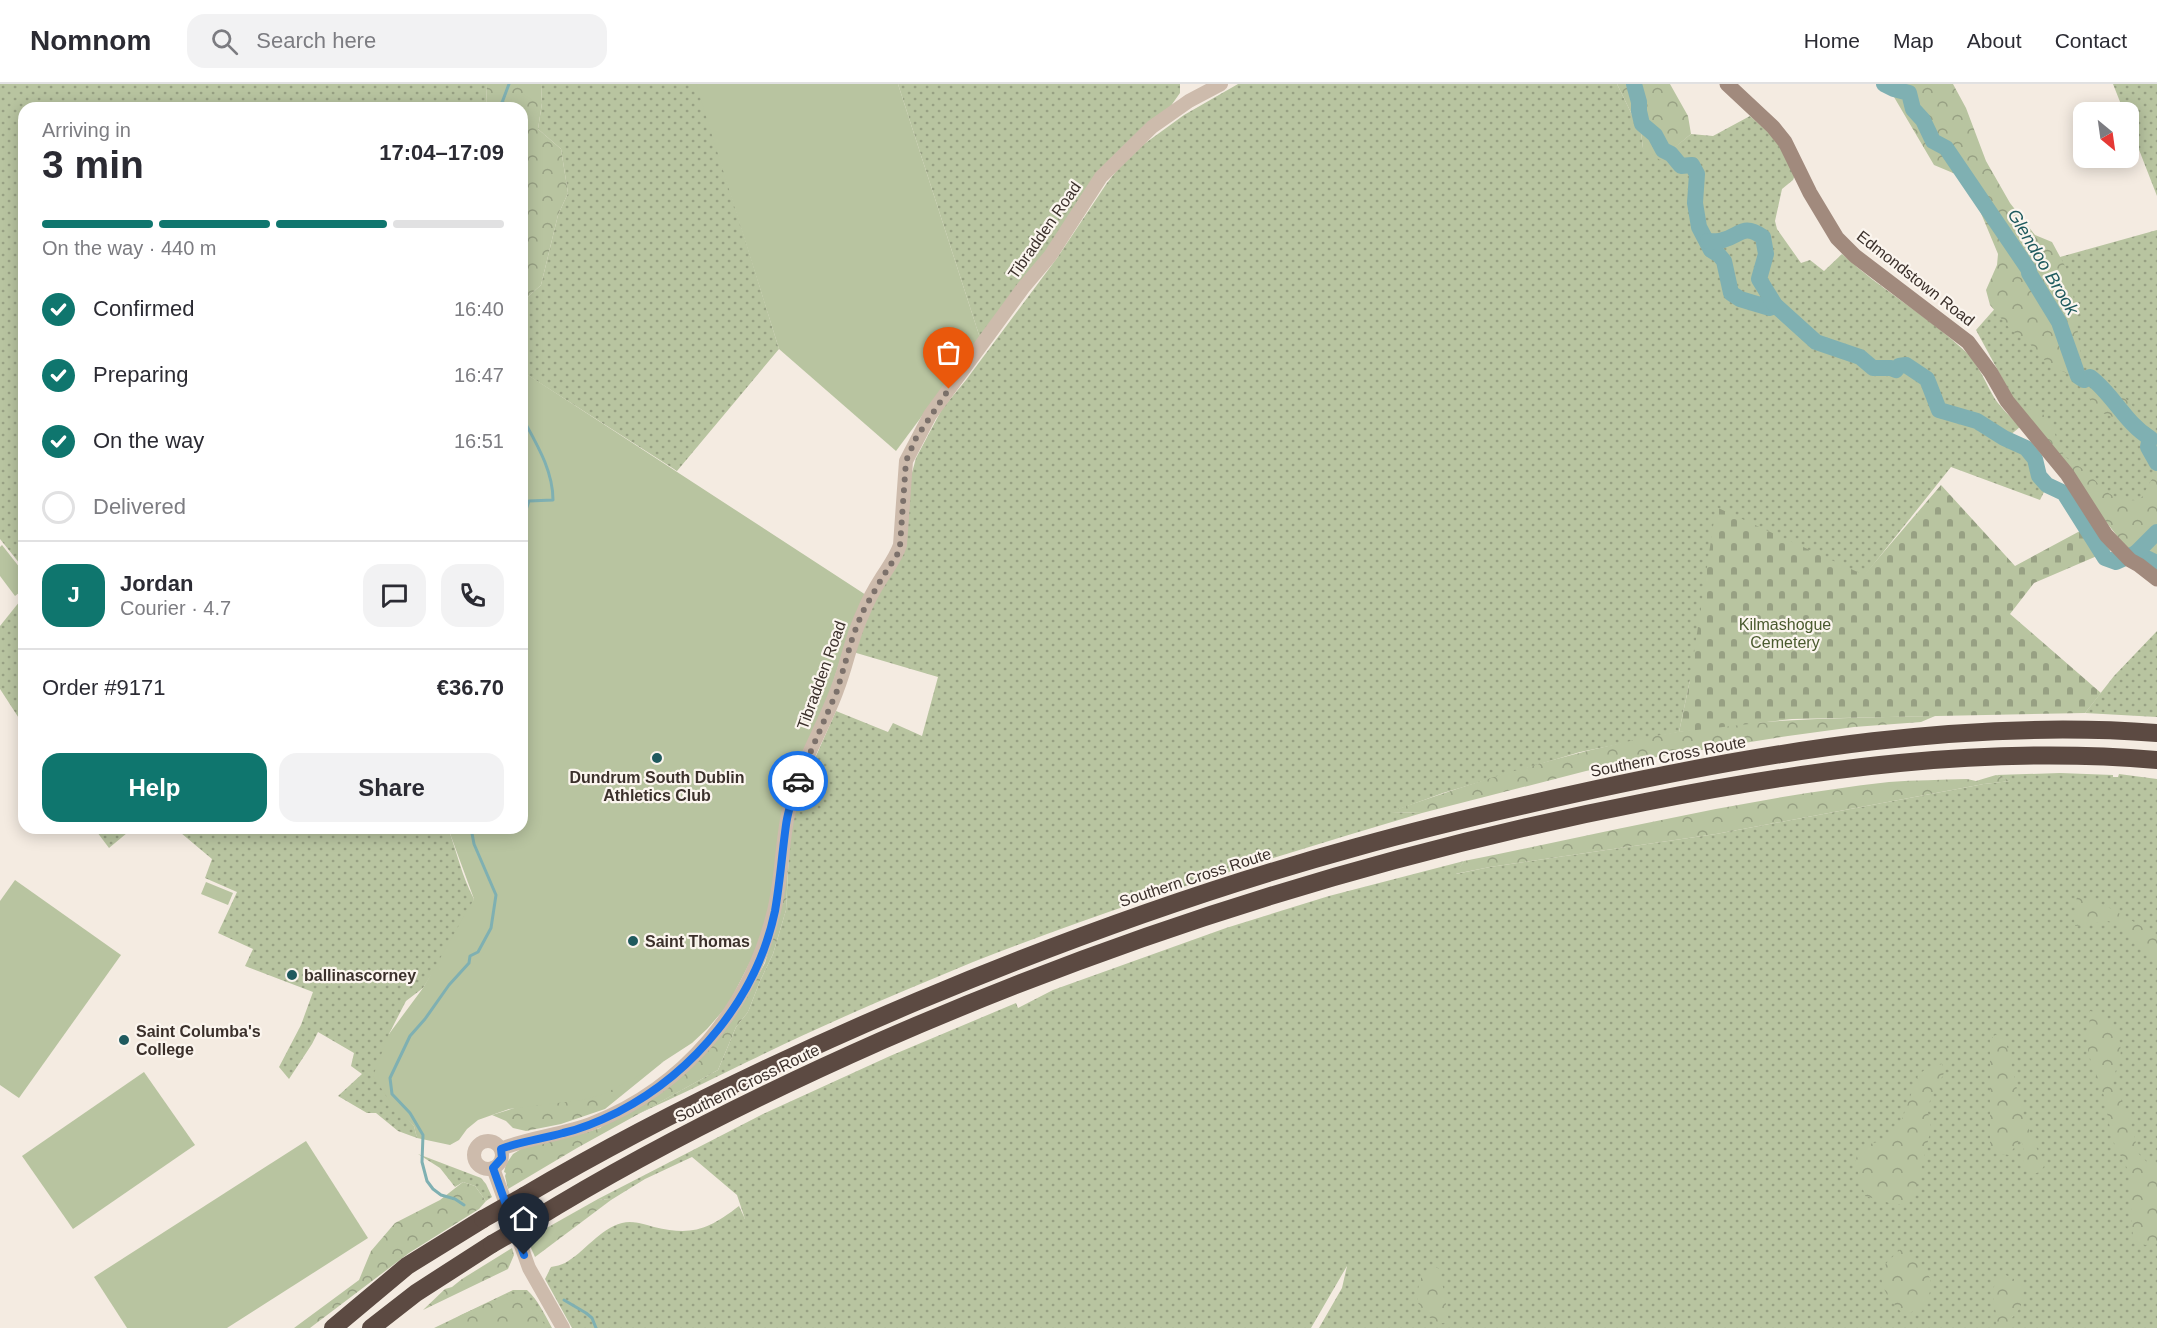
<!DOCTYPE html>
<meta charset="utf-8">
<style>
:root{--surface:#fff;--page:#f2f2f3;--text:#2b2b33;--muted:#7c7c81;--line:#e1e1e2;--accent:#0f766e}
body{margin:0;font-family:Arial,sans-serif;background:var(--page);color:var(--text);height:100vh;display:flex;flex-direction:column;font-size:22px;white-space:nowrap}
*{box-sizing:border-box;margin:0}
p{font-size:20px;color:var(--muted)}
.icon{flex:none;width:33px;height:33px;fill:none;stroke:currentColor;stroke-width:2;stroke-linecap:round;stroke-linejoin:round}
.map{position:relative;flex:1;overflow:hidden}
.sheet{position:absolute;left:18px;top:18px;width:510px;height:732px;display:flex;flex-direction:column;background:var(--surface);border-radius:18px;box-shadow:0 3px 15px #0003}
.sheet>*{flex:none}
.needle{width:39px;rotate:151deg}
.fabs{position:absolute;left:2073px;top:18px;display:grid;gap:12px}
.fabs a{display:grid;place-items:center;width:66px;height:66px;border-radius:12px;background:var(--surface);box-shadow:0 3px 15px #0003;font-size:30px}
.pin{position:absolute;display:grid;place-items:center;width:51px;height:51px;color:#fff;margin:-62px -26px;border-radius:50% 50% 50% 0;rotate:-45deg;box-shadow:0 0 6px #0007}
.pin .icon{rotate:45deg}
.courier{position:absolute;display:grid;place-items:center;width:60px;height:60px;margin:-30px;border:4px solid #1a73e8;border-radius:50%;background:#fff;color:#222;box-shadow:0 2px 8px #0007}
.summary em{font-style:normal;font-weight:600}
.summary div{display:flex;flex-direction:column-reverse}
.summary{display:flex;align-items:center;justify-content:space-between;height:102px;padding:0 24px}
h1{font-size:39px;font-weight:600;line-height:45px}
.bar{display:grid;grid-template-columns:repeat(4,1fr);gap:9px 6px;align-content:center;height:72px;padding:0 24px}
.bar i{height:8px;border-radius:4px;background:var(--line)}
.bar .on{background:var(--accent)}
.bar p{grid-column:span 4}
.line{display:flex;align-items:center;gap:15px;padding:0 24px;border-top:2px solid var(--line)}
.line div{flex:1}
.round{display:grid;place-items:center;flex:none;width:63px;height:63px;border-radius:18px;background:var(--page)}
ol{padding:0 24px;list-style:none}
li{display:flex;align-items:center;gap:18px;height:66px}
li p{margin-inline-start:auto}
li .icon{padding:6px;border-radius:50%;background:var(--accent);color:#fff;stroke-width:4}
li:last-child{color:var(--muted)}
li i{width:33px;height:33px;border:3px solid var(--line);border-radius:50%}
.action{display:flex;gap:12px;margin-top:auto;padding:12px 24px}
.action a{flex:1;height:69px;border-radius:18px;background:var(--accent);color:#fff;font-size:24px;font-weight:600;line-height:69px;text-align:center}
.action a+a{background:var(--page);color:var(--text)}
header{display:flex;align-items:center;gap:36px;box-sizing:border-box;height:84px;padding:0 30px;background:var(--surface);border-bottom:2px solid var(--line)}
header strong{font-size:28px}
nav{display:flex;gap:33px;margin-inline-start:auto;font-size:21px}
.search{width:420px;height:54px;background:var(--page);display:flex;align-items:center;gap:15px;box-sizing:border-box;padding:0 21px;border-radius:18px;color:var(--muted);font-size:22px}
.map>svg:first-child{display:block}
</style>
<header>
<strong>Nomnom</strong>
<div class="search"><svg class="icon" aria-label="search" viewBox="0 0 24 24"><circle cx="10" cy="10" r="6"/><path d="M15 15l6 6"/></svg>Search here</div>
<nav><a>Home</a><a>Map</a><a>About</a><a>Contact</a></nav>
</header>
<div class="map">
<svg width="2157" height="1244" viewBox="0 0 2157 1244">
<defs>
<pattern id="grass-dots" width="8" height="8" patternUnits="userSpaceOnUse" patternTransform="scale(1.5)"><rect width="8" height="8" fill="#b8c4a0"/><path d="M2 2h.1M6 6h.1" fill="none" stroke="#97a083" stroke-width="1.8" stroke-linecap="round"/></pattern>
<pattern id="forest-crowns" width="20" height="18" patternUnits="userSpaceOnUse" patternTransform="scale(1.5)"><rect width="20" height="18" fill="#b8c4a0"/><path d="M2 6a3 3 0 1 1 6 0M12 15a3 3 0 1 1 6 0" fill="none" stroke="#97a083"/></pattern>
<pattern id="cemetery-stones" width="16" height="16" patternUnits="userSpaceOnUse" patternTransform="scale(1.5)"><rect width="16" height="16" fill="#b8c4a0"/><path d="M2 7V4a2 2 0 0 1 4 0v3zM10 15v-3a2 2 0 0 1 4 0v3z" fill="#97a083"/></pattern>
</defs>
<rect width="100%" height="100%" fill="#f4ebe1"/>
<g fill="url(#grass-dots)">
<polygon points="0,0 487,0 486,24 24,24 24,485 0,455"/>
<path d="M541 0H697L779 265 677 387 526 290C521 280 519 262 525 253L522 248V218L541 201 558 131 568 109 561 65 538 45 542 19Z"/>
<polygon points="898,0 1180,0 1180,9 1170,23 1136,50 1097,88 1046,169 980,254"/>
<path d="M1238 0H1617L1641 49 1643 64 1670 67 1691 50 1713 52 1750 32 1775 54 1795 91 1793 96 1782 105 1775 137 1777 145 1801 179 1810 176 1824 187 1842 170C1881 206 1928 232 1966 268 1979 281 1986 300 1995 315 2002 325 2012 334 2020 343L1999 360 2005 358C2010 360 2018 362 2023 366 2034 375 2037 393 2046 404L2040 416 1951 383 1865 491 1690 596 1679 648 1580 668 1443 709 1391 728 1422 729C1271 774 1120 820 973 878 898 909 822 941 749 977 712 995 676 1013 638 1030L718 986 736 943 748 928 760 897 773 870 786 826 790 748 797 722 804 699 836 627 888 648 893 639 922 652 938 593 853 568 880 503 899 475 910 396 916 374 942 325 966 296 1057 174 1107 99 1129 71 1184 31Z"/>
<polygon points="2113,0 2157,0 2157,112 2129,40 2128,28 2124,28"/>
<polygon points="2157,146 2157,482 2138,472 2021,329 1976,246 2029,186 2060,173"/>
<polygon points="24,512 24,642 0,605 0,542"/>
<polygon points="2157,547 2157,633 2085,629 2114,592"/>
<path d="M2060 689 2113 691V693H2118L2119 690 2157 695V1244H1319L1342 1204 1347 1182 1311 1244H572L545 1195 551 1183C556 1182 561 1181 565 1179 585 1168 599 1145 622 1139 632 1136 644 1140 654 1143 692 1152 708 1146 739 1122L745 1135 737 1111 692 1073 645 1095 611 1116 598 1115 763 1030 890 972 1016 919 1018 924 1053 906 1226 844 1329 812 1464 777 1456 790 1490 783 1716 750 1984 700 2010 697 1996 691Z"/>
<polygon points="94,744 133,744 109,764"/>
<path d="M175 744H448C457 768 462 793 474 815L466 835 423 904 406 917 389 950 406 1033 414 1042 417 1054 398 1047 376 1029H367L338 1012 362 990 351 982 354 969 318 948 312 960 289 995 279 983 301 941 313 908 245 882 253 865 218 849 237 808 205 794 212 775Z"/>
<polygon points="418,1070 481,1094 486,1100 492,1113 486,1117 475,1102 463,1098 455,1103 440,1084"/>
<path d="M513 1206H527C538 1216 545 1231 552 1244H434Z"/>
</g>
<g fill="url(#forest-crowns)">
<polygon points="487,0 541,0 542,19 538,45 561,65 568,109 558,131 541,201 522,218 522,24 486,24"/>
<polygon points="1617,0 1670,0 1688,32 1691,50 1660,76 1643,64 1641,49"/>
<polygon points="1880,0 1953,0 1966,24 1986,77 2010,119 2035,151 2052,158 2071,193 2081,274 2081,286 2069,290 2050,282 2030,260 2011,246 1990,221 1986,206 1997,181 1998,170 1973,110 1965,94 1934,81 1894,13"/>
<path d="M2105 294 2131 320 2135 326 2128 337C2120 336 2090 327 2090 317 2089 310 2098 300 2102 295Z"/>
<path d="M2037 323C2043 330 2049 337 2053 346 2058 355 2058 364 2065 372 2070 378 2078 381 2084 386 2104 403 2109 419 2140 416L2155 390 2157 391V482L2125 462 2021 329Z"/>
<path d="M1935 632 1921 638 1854 643 1788 652 1644 675 1586 687 1422 729 1389 728C1484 695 1578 665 1677 648 1763 634 1849 634 1935 632Z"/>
<path d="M1996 691 2011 697 1984 700 1716 750 1490 783 1455 790 1464 777C1605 749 1746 714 1889 698 1915 696 1941 696 1967 695L1976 697Z"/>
<polygon points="789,765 786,826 773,870 760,897 748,928 736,943 718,986 577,1064 508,1105 505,1092 506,1089 504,1088 506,1080 513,1070 526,1062 584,1049 600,1044 611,1035 639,1021 752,903 765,879 777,836"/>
<polygon points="2077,812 2106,822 2157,851 2157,877 2144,869 2121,842 2108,837 2075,842 2074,833"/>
<path d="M2090 927C2110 928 2124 955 2120 974 2118 982 2114 990 2112 997L2126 1026 2133 1046 2138 1069 2147 1078 2157 1081V1159L2145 1161 2133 1154 2129 1088 2112 1055 2104 1012 2088 969Z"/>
<polygon points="1995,951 2001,952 2006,958 2023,1031 2044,1082 2040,1088 2033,1090 2023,1080 2024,1063 2020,1055 2009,1071 1994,1069 1990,1059 1990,956"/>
<polygon points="663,978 605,1025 561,1040 526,1047 513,1044 506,1037 492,1031"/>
<polygon points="1942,980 1944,989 1927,1023 1931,1045 1914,1113 1906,1120 1893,1120 1865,1112 1855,1078 1860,1063 1884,1056 1901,1038 1918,991 1927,984"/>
<polygon points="463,1098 475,1102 486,1117 479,1125 409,1169 310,1244 294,1244 359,1196 371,1167 395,1139 440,1116"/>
<polygon points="598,1115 611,1116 535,1173 527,1155"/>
<polygon points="512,1164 514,1171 508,1185 423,1226 445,1205 452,1203 462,1195"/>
<path d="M1901 1165C1908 1167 1912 1171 1917 1176 1942 1200 1931 1218 1905 1232 1893 1219 1875 1202 1884 1183 1887 1177 1896 1170 1901 1165Z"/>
<path d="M1435 1182 1440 1186 1449 1238C1434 1243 1426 1230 1418 1219 1417 1203 1419 1188 1435 1182Z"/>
<path d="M1999 1188H2002C2008 1194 2016 1194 2021 1200V1223L2012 1234 2008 1244H1997C1996 1239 1997 1234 1996 1229 1993 1209 1991 1208 1999 1188Z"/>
<polygon points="510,1209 525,1213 547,1244 440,1244 461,1231"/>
</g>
<polygon fill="url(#cemetery-stones)" points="1941,401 2015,482 2093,440 2111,466 2034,499 2010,530 2101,609 2085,629 1792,635 1679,648 1690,596 1716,423 1864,491"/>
<g fill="#b8c4a0">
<polygon points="696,0 898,0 980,254 896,367 779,265"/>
<polygon points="522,287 866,511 843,567 827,617 803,667 793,672 790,679 792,683 793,695 777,787 761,857 728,921 707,945 692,959 655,983 604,1010 582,1016 509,1025 492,1031 478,1036 467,1045 459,1056 450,1061 417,1054 414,1042 391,1019 373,992 389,950 423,904 474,815 448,744 522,744 522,406 526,409 522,402"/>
<polygon points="2,461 24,489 24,505 15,512 0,492 0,463"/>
<polygon points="15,796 121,871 19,1014 0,1001 0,817"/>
<polygon points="206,798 233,809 228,821 201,810"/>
<polygon points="144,988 195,1061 73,1145 22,1072"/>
<polygon points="306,1057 368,1154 227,1244 127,1244 94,1193"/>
</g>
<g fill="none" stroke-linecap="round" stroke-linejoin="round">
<g stroke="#7fb0b2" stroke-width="3">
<polyline points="500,24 509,0"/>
<path d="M522 333C536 359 553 386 553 416L529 417 522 438"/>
<polyline points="464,1121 455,1115 441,1111 433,1105 427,1097 422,1078 423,1051 410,1029 392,1010 390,994 410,952 425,935 449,901 469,879 470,872 478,868 491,844 496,811 474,760 471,744"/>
<polyline points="564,1216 586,1229 592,1234 596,1244"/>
</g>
<g stroke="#7fb0b2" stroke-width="16">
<polyline points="1634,0 1639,18 1639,27 1642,40 1655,51 1663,66 1671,70 1681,82 1692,81 1697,90 1695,119 1699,143 1711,166 1719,171 1724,177 1731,209 1740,215 1770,224 1775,221"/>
<path d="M1884 0 1894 5 1909 9 1913 25 1923 36 1933 57 1946 64 2029 186V189L2059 238 2078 292 2084 296 2090 293C2113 310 2125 339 2150 354L2148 363 2157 379"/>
<path d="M1708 157C1713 157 1719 158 1723 156 1741 151 1743 139 1763 153L1766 170 1759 195 1775 221 1816 258 1860 273 1873 284H1891L1896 286 1899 282 1906 281 1927 295 1939 326 1977 337 2004 354 2026 364 2035 375 2039 392 2047 401 2064 409 2105 474 2116 478 2136 469 2157 479"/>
<polyline points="2136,469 2157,448"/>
</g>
<g stroke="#cdbbac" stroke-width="14">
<circle cx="488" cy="1071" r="14"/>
<path d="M501 1065C530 1053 563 1051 593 1039 684 1003 749 925 773 831 781 802 781 772 786 742 788 725 794 709 799 693 810 664 826 636 837 606 847 581 851 554 863 529 868 516 875 504 882 493 889 482 896 473 900 461L906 377 930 331 1023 204 1050 172 1101 93 1152 43 1189 17 1221 0"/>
<polyline points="493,1084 529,1184 563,1244"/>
</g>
<polyline stroke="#a18a7d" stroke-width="15" points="1727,0 1773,43 1785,58 1810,109 1837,154 1855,172 1968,258 1991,289 2007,317 2067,390 2106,451 2130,476 2139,481 2157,495"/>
<g stroke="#5c4a42" stroke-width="18">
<path d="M524 1112C650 1038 783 974 918 917 1061 857 1208 804 1357 763 1435 741 1514 723 1592 706 1777 666 1968 635 2157 649"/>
<path d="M532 1137C644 1068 763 1009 883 956 1128 849 1383 769 1645 718 1813 685 1985 661 2157 676"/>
<polyline points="333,1244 407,1182 483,1135"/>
<polyline points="371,1244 416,1209 492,1160"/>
</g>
<g stroke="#5c4a42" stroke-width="18">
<polyline points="483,1135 524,1112"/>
<polyline points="492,1160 532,1137"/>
</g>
</g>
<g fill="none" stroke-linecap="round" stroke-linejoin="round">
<polyline stroke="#7c716b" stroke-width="6" stroke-dasharray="0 10.8" points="798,697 837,607 853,552 862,529 882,494 897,471 900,462 906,377 916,354 949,305"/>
<path stroke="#1a73e8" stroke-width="8" d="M524 1171 493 1084 502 1074 501 1065C521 1057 542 1055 563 1049 581 1045 600 1037 618 1028 695 988 757 913 775 827 780 798 782 770 786 741 788 726 793 712 798 697"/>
</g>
<g fill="#1f5a5e" stroke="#fbf5ee" stroke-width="2">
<circle cx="657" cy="674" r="6"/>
<circle cx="633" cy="857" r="6"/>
<circle cx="292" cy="891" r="6"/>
<circle cx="124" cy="956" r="6"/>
</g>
<g text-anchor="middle" stroke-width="4.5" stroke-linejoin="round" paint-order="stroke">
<g font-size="16" fill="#3b302b" stroke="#fbf5ee">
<text transform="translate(1044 146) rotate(-55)" y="6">Tibradden Road</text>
<text transform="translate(1916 194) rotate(38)" y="6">Edmondstown Road</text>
<text transform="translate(821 591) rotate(-70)" y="6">Tibradden Road</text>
<text transform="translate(1668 672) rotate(-11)" y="6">Southern Cross Route</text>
<text transform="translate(1195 793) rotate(-18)" y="6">Southern Cross Route</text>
<text transform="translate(747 999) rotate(-26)" y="6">Southern Cross Route</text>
</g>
<g font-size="16" fill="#4a5a2e" stroke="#fbf5ee">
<text x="1785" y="546">Kilmashogue<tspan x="1785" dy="18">Cemetery</tspan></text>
</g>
<g font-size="16" font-weight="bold" fill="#3b302b" stroke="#fbf5ee" text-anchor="start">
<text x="657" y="699" text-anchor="middle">Dundrum South Dublin<tspan x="657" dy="18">Athletics Club</tspan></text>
<text x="645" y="863">Saint Thomas</text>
<text x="304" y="897">ballinascorney</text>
<text x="136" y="953">Saint Columba's<tspan x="136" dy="18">College</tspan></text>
</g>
<g font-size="18" font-style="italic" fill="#1f5a5e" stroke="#fbf5ee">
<text transform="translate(2043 178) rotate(59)" y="6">Glendoo Brook</text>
</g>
</g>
</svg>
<div class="fabs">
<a><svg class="needle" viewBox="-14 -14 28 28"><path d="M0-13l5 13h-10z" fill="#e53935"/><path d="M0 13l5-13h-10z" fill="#7c7c81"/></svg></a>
</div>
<div class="pin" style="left:949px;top:305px;background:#ea580c"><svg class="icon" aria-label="bag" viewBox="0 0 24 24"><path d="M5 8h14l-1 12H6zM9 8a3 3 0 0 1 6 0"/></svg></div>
<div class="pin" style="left:524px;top:1171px;background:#1f2937"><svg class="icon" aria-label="home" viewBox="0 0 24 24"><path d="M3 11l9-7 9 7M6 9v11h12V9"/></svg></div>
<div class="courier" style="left:798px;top:697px"><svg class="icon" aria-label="car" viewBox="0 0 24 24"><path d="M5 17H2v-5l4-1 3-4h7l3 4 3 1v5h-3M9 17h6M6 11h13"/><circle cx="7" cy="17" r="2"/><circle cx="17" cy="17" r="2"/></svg></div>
<section class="sheet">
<div class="summary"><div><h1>3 min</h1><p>Arriving in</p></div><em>17:04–17:09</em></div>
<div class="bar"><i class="on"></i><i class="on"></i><i class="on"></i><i></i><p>On the way · 440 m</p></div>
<ol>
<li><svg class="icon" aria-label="check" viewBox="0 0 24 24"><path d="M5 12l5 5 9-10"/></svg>Confirmed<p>16:40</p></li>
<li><svg class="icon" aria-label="check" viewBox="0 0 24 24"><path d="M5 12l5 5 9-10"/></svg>Preparing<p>16:47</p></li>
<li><svg class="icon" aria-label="check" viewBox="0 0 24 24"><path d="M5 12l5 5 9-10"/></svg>On the way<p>16:51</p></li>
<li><i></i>Delivered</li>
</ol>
<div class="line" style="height:108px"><b class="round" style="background:var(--accent);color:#fff">J</b><div><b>Jordan</b><p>Courier · 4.7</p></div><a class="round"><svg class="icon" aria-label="chat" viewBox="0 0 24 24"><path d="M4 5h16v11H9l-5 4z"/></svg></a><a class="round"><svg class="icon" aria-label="phone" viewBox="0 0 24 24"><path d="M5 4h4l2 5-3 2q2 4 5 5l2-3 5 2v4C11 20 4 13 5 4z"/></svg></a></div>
<div class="line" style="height:78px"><div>Order #9171</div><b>€36.70</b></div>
<div class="action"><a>Help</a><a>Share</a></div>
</section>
</div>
